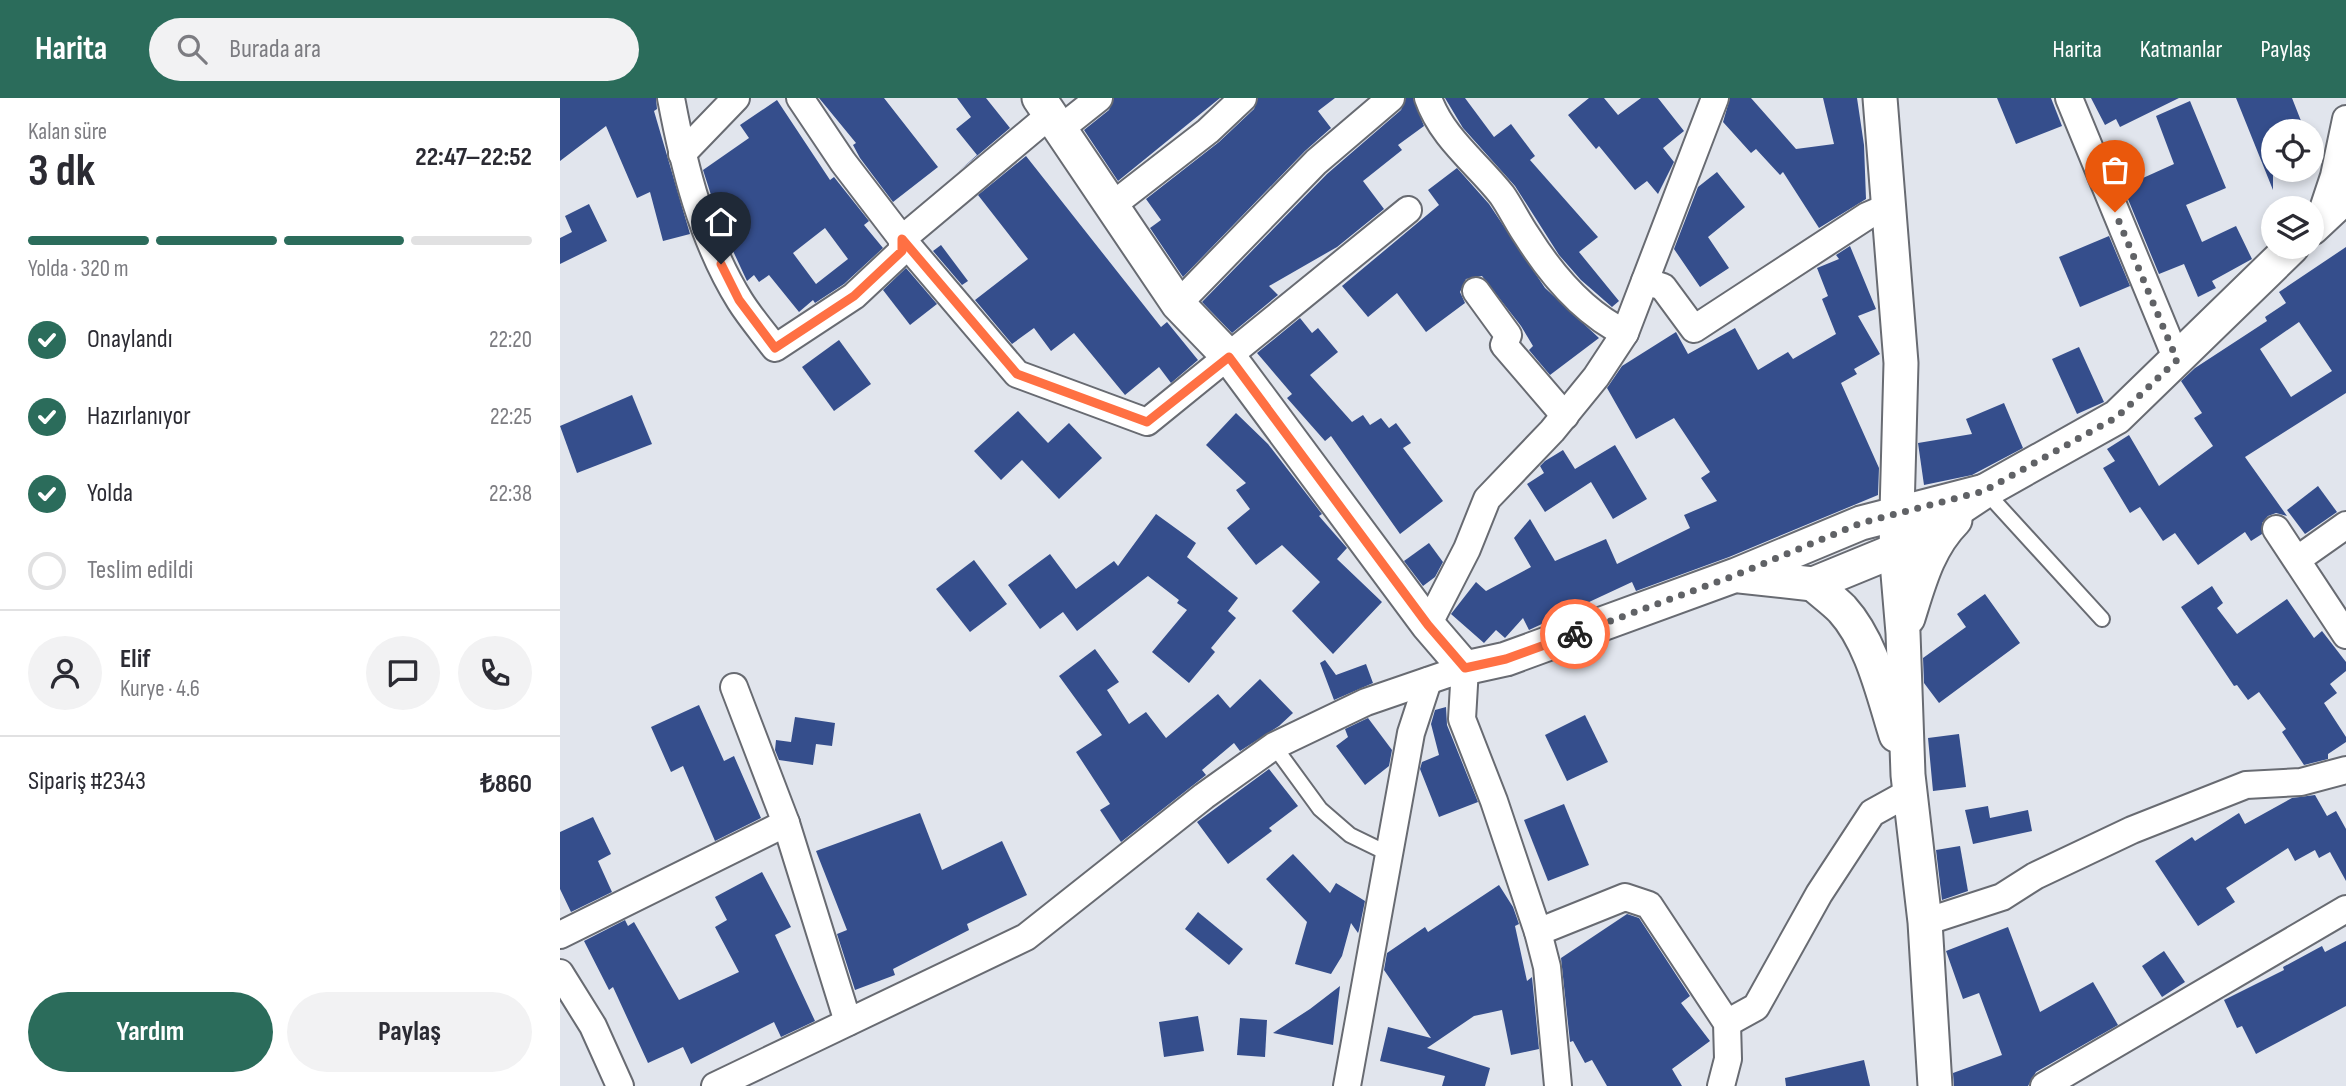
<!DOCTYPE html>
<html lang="tr">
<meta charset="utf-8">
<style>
:root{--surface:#fff;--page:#f2f2f3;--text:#2b2b33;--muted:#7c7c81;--line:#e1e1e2;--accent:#2b6c5b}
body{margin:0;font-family:"Sofia Sans Condensed",sans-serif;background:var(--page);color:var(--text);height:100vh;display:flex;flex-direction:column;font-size:26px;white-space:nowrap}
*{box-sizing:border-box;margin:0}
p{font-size:23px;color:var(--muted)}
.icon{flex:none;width:38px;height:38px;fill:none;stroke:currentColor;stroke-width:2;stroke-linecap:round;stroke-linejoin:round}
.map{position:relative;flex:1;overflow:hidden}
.side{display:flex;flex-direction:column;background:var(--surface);width:560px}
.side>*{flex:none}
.fabs{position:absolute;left:1701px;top:21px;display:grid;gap:14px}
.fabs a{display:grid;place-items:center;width:63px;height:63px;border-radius:50%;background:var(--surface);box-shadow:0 4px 10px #0003;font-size:35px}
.pin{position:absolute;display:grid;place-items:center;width:60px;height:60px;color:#fff;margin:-72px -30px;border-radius:50% 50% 50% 0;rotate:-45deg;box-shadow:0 0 7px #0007}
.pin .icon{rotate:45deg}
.courier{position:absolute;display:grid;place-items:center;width:70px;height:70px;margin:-35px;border:5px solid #ff7043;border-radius:50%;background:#fff;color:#222;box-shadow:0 2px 9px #0007}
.head em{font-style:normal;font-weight:700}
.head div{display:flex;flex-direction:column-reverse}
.head{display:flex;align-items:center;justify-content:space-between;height:119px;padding:0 28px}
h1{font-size:46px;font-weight:700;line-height:52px}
.bar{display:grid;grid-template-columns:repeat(4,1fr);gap:10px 7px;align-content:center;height:84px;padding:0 28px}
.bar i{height:9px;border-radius:5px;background:var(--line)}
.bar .selected{background:var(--accent)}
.bar p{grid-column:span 4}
.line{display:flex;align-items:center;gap:18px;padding:0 28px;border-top:2px solid var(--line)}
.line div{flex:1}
.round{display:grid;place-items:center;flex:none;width:74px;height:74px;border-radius:37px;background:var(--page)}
ol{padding:0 28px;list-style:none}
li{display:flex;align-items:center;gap:21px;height:77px}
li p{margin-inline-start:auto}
li .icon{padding:7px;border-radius:50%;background:var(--accent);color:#fff;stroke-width:4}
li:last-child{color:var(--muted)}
li i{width:38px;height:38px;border:4px solid var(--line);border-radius:50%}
.button{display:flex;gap:14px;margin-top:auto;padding:14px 28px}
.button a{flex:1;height:80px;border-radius:42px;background:var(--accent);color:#fff;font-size:28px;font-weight:700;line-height:80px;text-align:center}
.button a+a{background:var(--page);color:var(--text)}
header{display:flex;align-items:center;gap:42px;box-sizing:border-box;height:98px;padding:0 35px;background:var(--accent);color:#fff}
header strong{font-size:33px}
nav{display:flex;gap:38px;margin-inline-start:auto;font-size:24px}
.search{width:490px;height:63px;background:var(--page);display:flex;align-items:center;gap:18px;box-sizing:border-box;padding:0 24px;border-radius:38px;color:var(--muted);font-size:26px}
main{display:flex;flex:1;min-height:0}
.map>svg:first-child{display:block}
</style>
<header>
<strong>Harita</strong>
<div class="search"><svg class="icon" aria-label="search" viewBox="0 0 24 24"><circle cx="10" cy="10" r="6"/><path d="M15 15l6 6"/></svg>Burada ara</div>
<nav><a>Harita</a><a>Katmanlar</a><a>Paylaş</a></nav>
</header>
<main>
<section class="side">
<div class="head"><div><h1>3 dk</h1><p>Kalan süre</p></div><em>22:47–22:52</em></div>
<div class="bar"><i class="selected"></i><i class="selected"></i><i class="selected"></i><i></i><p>Yolda · 320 m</p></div>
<ol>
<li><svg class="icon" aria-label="check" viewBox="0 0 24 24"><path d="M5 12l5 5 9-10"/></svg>Onaylandı<p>22:20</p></li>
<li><svg class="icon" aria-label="check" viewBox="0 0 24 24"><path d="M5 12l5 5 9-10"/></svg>Hazırlanıyor<p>22:25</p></li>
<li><svg class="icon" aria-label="check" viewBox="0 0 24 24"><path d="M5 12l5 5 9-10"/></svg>Yolda<p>22:38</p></li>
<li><i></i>Teslim edildi</li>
</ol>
<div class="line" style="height:126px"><a class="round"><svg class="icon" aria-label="person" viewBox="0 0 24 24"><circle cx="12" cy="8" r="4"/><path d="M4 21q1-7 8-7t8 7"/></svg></a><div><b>Elif</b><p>Kurye · 4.6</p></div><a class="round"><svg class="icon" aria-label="chat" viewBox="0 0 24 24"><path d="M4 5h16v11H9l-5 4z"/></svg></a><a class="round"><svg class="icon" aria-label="phone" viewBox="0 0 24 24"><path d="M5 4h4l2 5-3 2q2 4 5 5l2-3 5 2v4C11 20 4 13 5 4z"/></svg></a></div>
<div class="line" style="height:91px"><div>Sipariş #2343</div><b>₺860</b></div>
<div class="button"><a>Yardım</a><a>Paylaş</a></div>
</section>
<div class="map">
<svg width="1786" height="988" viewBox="0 0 1786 988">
<rect width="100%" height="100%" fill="#e1e5ed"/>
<g fill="#354e8c" fill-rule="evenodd">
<polygon points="0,0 96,0 97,11 94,13 130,136 103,143 90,94 77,100 46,28 0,63"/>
<polygon points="259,0 324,0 378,69 333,104 300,60 293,47 296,45"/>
<polygon points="397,0 426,0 450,30 399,73 417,57 396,31 411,19"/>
<polygon points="554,0 660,0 558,83 524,32 549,12"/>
<polygon points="698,0 775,0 758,13 771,30 745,53 623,179 590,130 601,122 586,101 659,44 694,11"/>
<polygon points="846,0 853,0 864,28 838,47 842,52 803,83 824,111 777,149 709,188 718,197 672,235 642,204 767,76 841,12"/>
<polygon points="885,0 905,0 934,39 951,26 975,58 970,62 1038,139 1019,154 1059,203 1052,209 1021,182 999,157 955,88 903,30"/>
<polygon points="1029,0 1044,0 1058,17 1081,0 1098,0 1124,33 1103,50 1114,64 1098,96 1087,83 1075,92 1039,48 1036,51 1008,17"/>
<polygon points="1170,0 1191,0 1236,51 1274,46 1263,0 1297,0 1304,47 1306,101 1259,130 1223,74 1220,77 1196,51 1191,55 1163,24"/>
<polygon points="1437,0 1491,0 1502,28 1456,46"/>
<polygon points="1531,0 1619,0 1560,29 1556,21 1545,27"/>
<polygon points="1676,0 1732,0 1745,33 1713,33 1713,92"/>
<path d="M217 2 270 82 274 79 309 123 304 127 323 150 284 186 255 205 253 202 239 214 209 177 199 184 194 177 187 183 160 125 143 72 189 40 180 27ZM265 130 288 161 256 186 233 155Z"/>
<polygon points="1630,3 1666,90 1626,107 1642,144 1676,128 1692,161 1652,183 1656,190 1638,199 1624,166 1599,176 1563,89 1614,66 1596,18"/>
<polygon points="466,58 601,229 607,224 638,262 611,285 599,269 565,297 514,235 491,253 474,230 452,246 415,202 468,161 418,97"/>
<polygon points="897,70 929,106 985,190 1039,240 990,277 969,252 973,248 961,228 922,178 906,181 900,194 905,205 866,234 837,195 808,219 782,188 879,107 868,92"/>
<polygon points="1157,74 1185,109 1148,139 1169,170 1140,189 1114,151 1138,89"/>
<polygon points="29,106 47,143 0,166 0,140 12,134 5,118"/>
<polygon points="1549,138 1570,188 1520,209 1499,159"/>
<polygon points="381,147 408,183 402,187 373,153"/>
<polygon points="1290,148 1316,211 1298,218 1320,256 1294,271 1297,276 1281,285 1319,370 1318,397 1169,459 1076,493 1072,484 969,532 963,520 945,540 936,532 924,545 891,516 916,484 926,493 971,469 954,440 970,421 995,463 1046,441 1057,466 1130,430 1124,417 1157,403 1141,380 1150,374 1114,320 1076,341 1047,290 1062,268 1116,234 1128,256 1175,230 1198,272 1228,254 1233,261 1276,236 1262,201 1268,198 1257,170 1279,161 1276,157"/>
<path d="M1786 149V295L1685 359 1727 418 1716 415 1708 418 1702 425V436L1691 443 1685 434 1638 467 1615 435 1603 443 1580 409 1570 415 1543 370 1555 363 1547 351 1569 337 1599 388 1653 348 1634 320 1642 315 1621 283 1635 270 1707 223 1705 219 1726 205 1719 194ZM1739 224 1772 273 1731 299 1700 251Z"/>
<polygon points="346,170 377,206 350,227 323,192"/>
<polygon points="740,220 752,235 758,230 778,254 750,277 792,324 803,317 810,327 821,320 829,330 836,325 851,345 843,350 883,403 840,436 771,338 765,343 727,300 732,296 697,255"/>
<polygon points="279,242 311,286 274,313 242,269"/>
<polygon points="1519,249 1544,304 1517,316 1492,261"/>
<polygon points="72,297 92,346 17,375 0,328"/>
<polygon points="1444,305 1463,350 1412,377 1364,387 1358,345 1412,336 1406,321"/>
<polygon points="458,313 488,345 509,325 542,360 499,401 462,362 441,382 414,353"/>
<polygon points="676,315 708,346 762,416 759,418 787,450 777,461 822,504 773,556 732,513 760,484 722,447 696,467 667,430 690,411 676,392 686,385 646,347"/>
<polygon points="1055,347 1087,401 1053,421 1031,384 985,414 967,386 984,375 980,368 985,363 1003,352 1015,371"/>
<polygon points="1758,388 1777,414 1745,436 1727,412"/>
<polygon points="596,416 636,445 627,459 678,500 668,513 676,520 651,550 655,554 629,585 592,554 627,512 617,505 619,502 588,478 517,533 503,514 480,531 448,487 490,456 516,491 554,463 558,468"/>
<polygon points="869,445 883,464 875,479 863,488 844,463"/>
<polygon points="414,462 447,506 410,534 376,491"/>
<polygon points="1652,488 1663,505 1657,510 1677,536 1727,501 1754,540 1762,533 1786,564 1786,573 1770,586 1777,595 1764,605 1786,639 1786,644 1768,656 1768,661 1744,667 1722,634 1726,631 1699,594 1688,602 1677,587 1674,588 1621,509"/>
<polygon points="1425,496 1460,545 1379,605 1364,585 1363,560 1406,529 1397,516"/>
<polygon points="535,551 559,584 547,592 569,626 586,614 606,640 658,596 670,610 700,581 733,615 719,628 680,653 674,645 642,672 646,677 561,744 540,712 550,706 516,654 542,637 499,578"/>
<polygon points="765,562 776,577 806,566 813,585 774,602 760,565"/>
<polygon points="139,607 164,663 174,658 201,720 155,743 123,668 111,674 91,629"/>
<polygon points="886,609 887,627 918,704 879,719 860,671 862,664 879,657 871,626 875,612"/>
<polygon points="1025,617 1048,664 1007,683 985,637"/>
<polygon points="235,619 275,625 272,648 256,646 253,667 219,662 215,652 216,642 231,644"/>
<polygon points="808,620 832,652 829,668 805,687 776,648 788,639 785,631"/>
<polygon points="1399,636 1406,689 1373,693 1368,640"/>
<polygon points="709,671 738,708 709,730 712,733 668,766 637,724"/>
<polygon points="1755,697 1767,718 1776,713 1786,731 1786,783 1770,754 1759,760 1755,752 1735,763 1728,750 1666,790 1675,804 1638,828 1595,763 1632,739 1635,743 1679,715 1685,726 1732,700"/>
<polygon points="1004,706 1029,767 988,783 964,722"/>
<polygon points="1428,708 1430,720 1468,712 1472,733 1413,746 1405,712"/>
<polygon points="360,715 382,772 442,743 467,797 407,826 409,832 333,871 335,877 295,892 277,836 287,832 256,753"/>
<polygon points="33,719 51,756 38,763 52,794 11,814 0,791 0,734"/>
<polygon points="1400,748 1408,793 1382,802 1376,752"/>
<polygon points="733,756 770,795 776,785 805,803 799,832 798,835 791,825 782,858 771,876 735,866 747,824 706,781"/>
<polygon points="202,774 231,829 215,837 255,923 221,939 214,924 131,966 123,949 88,965 53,889 49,892 24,843 65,822 68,828 74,824 119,902 179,874 155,829 167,822 155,799"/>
<polygon points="939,787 953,809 959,826 955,828 967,883 972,879 979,951 951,957 942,912 914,918 867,950 930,970 925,988 882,988 885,978 820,963 828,929 871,940 824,872 827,855 865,829 868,834"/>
<polygon points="638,814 683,851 669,867 625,831"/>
<polygon points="1067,816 1079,820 1130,898 1121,905 1150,943 1112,971 1122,988 1047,988 1032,962 1025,965 1013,943 1010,944 1001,860"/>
<polygon points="1448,829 1480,914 1533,884 1558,927 1476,974 1468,988 1394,988 1393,975 1442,957 1419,895 1403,901 1386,853"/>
<polygon points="1786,843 1786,908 1696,956 1682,928 1677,930 1664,902 1724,872 1723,869 1762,848 1765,854"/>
<polygon points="1604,853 1625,884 1602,899 1582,868"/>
<polygon points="780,888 773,947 713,935 750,911"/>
<polygon points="638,918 644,953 604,959 599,924"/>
<polygon points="680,920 707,922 705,959 677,957"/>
<polygon points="1304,962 1310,988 1226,988 1225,980"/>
</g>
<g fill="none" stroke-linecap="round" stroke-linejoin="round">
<defs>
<g id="service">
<polyline points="1425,393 1542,521"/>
<polyline points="714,648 760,711 790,737 829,756"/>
</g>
<g id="minor">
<path d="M111 0C124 69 142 142 180 203 190 219 203 234 215 250L294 198 342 153V141L490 17"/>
<polyline points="240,0 283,64 342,141 457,276 587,324 848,112"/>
<path d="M868 0C882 40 917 65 942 97 951 110 958 125 967 138 991 176 1024 215 1065 235"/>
<polyline points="1509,0 1617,262"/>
<polyline points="500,31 539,0"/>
<polyline points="122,56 176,0"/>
<polyline points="550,109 648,33 683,0"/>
<polyline points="1759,123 1774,78 1786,21"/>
<polyline points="1085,183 1103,189 1134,231 1307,118 1328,109"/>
<polyline points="916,193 948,237 944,247 1005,318"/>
<polyline points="618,206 756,64 831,0"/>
<polyline points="1716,431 1786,537"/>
<polyline points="1738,461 1786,427"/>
<polyline points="868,527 907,451 927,401 992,333 1036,279 1065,235 1155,0"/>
<polyline points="174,589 226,725 288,924"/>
<polyline points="1365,824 1442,799 1475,778 1572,732 1686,687 1741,684 1786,672"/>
<polyline points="978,834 1065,799 1089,807 1167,925 1168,961 1161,988"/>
<polyline points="0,837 226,725"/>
<polyline points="0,875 33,928 60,988"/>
<polyline points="1167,925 1196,909 1259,796 1312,715 1350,694"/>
<polyline points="155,988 466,839 644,698 714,648 806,604 905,570 902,621 934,703 978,834 987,869 998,988"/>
<polyline points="787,988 851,635 868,583"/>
<polyline points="1484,988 1786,811"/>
</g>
<g id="tertiary">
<polyline points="479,0 618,206 669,259 868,527 905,570 946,561 1176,477 1301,425 1425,393"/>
<polyline points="1320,0 1341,265 1336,452 1343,535 1348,677 1365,824 1375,988"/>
<polyline points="1752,130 1786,98"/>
<polyline points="1180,478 1253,486 1336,452 1425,393 1557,319 1732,149"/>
<path d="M1253 486C1262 494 1273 502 1282 511 1312 544 1323 596 1336 637"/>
<path d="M1348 520C1359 485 1368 449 1395 422"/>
</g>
</defs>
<use href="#service" stroke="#686b72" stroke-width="18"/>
<use href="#minor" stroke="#686b72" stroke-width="30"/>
<use href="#tertiary" stroke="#686b72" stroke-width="37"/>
<use href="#service" stroke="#fff" stroke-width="14"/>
<use href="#minor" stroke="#fff" stroke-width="26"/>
<use href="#tertiary" stroke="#fff" stroke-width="33"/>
</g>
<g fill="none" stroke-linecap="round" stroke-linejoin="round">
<polyline stroke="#606266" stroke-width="7" stroke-dasharray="0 12.6" points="1015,536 1176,477 1301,425 1424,393 1557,319 1617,262 1555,114"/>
<polyline stroke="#ff7043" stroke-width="9" points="161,166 179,202 215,250 294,198 342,153 342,141 457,276 587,324 669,259 868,527 905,570 946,561 1015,536"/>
</g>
</svg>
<div class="fabs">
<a><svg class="icon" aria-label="locate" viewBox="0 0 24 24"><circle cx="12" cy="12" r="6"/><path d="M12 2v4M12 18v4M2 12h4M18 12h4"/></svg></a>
<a><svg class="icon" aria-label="layers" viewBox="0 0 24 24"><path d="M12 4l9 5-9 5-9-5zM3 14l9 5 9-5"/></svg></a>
</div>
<div class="pin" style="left:1555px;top:114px;background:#ea580c"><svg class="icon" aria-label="bag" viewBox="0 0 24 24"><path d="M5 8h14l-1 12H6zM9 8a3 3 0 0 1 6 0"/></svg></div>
<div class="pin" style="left:161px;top:166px;background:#1f2937"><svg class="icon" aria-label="home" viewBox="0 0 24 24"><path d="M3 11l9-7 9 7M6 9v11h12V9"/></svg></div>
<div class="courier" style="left:1015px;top:536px"><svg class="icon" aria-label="bike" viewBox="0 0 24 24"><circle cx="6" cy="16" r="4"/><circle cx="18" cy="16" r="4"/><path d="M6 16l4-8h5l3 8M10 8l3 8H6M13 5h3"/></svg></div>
</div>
</main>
